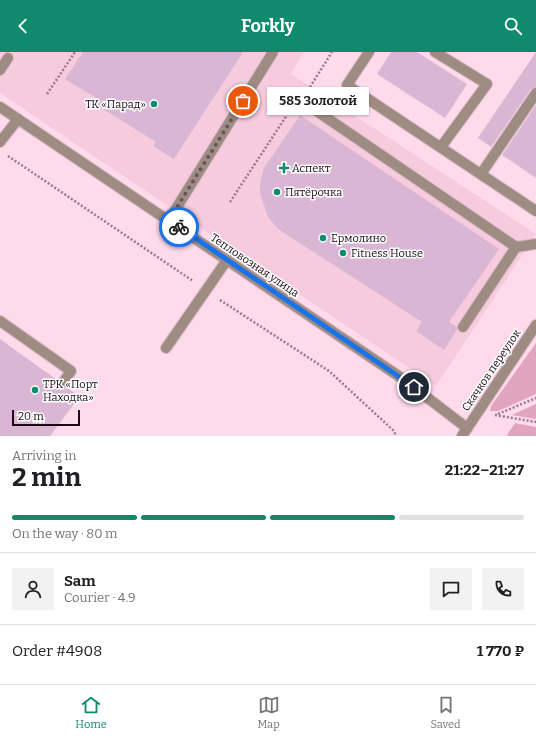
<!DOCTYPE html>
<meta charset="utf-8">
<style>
:root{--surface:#fff;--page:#f2f2f2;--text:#202124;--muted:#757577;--line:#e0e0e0;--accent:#108a6d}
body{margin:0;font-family:Bitter,serif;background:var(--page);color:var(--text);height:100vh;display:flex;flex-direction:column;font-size:15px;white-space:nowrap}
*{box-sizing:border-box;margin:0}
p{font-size:13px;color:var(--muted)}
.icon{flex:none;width:22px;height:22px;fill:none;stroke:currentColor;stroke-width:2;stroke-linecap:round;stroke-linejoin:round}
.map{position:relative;height:384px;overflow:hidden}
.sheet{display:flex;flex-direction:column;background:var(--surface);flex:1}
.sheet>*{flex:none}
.scale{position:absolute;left:12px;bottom:10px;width:68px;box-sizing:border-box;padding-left:4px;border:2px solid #1a0b12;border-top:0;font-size:11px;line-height:14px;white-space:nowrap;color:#1a0b12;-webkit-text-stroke:3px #fff;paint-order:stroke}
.pin{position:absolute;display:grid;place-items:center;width:34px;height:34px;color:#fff;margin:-17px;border:2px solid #fff;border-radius:50%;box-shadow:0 1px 4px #0007}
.courier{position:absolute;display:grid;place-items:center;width:40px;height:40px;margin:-20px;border:3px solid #1a73e8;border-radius:50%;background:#fff;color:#222;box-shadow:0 1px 5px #0007}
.bubble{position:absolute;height:28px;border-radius:0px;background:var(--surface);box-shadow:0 1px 3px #0004;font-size:13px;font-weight:700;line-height:28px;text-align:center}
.head em{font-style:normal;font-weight:700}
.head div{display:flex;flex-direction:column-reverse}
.head{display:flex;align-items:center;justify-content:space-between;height:68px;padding:0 12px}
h1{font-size:26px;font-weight:700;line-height:30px}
.bar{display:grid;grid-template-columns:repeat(4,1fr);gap:6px 4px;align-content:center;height:48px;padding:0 12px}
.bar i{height:5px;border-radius:3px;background:var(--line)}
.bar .current{background:var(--accent)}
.bar p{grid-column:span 4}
.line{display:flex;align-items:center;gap:10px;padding:0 12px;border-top:1px solid var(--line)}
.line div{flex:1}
.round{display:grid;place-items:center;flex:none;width:42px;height:42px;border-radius:0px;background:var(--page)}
header{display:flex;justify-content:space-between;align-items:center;height:52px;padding:0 12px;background:var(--accent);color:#fff;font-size:18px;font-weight:700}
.dock{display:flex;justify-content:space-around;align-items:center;height:56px;border-top:1px solid var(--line);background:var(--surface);font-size:11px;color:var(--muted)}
.dock a{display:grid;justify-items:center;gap:2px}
.dock .current{color:var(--accent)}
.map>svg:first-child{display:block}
</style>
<header><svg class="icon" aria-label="back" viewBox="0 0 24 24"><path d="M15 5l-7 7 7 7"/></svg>Forkly<svg class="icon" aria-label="search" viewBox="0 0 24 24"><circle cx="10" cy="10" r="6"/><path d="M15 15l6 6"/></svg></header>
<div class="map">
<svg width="536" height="384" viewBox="0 0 536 384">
<rect width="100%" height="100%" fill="#ffdaea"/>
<polygon fill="#f6cbdd" points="0,0 304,0 291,22 536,182 436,334 0,41"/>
<g fill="#e1a4bf">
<polygon points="536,291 536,342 498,359 490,359 491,354"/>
<polygon points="536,352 536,367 512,363"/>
<polygon points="515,371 536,375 536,384 508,384 507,383"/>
</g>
<g fill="#dab6d5">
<polygon points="83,0 243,0 174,107 153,94 156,90 98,54 101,49 65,27"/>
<polygon points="391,0 417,0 467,32 445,66 377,22"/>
<polygon points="536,0 536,35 531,37 491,95 478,86"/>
<polygon points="536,53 536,126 502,103"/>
<polygon points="300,63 499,197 449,270 457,275 457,278 444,298 416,279 422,270 278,177 268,165 260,141 260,131 264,116"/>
<polygon points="0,287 57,328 56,332 58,337 62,338 67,336 80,344 50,384 0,384"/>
</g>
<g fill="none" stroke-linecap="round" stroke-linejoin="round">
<defs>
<g id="service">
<polyline points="369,0 347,33 536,159"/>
<polyline points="435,0 487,32 441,95"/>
<polyline points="0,18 8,6"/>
<polyline points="302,49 516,195"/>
<polyline points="0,90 18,67"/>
<polyline points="481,122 536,41"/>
<polyline points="169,168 273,0"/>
<polyline points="0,269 71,319 62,332"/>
<polyline points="463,275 516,195 536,192"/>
<polyline points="166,296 227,208"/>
</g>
<g id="minor">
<polyline points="0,55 403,327 467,376"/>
<polyline points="462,384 536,273"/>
</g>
</defs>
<use href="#service" stroke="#dab9c7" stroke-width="12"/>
<use href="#minor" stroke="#dab9c7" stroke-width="12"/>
<g stroke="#967b87" stroke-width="2.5" stroke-dasharray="2 2" stroke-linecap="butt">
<polyline points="310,35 332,0"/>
<polyline points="47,42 75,0"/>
<polyline points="8,104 193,229"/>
<polyline points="230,150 289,60"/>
<polyline points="220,248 329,319 394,379 396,384"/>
<polyline points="498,362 536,346"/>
<polyline points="495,363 536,370"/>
</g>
<use href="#service" stroke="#9e8c83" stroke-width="10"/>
<use href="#minor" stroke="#9e8c83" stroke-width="10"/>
</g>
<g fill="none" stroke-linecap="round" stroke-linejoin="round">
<polyline stroke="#6a535e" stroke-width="4" stroke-dasharray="0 7.2" points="179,175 169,168 243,49"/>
<polyline stroke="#1a73e8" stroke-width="5" points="179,175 414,335"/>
</g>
<g fill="#108a6d" stroke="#fff" stroke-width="1.5">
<circle cx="154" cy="52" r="4"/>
<path d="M282 110h4v4h4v4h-4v4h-4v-4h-4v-4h4z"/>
<circle cx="277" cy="140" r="4"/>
<circle cx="323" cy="186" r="4"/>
<circle cx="343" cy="201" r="4"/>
<circle cx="35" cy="338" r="4"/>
</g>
<g text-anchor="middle" stroke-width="3" stroke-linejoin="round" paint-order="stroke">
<g font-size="11" fill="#1a0b12" stroke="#fff" text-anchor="start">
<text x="146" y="56" text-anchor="end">ТК «Парад»</text>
<text x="292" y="120">Аспект</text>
<text x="285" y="144">Пятёрочка</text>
<text x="331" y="190">Ермолино</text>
<text x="351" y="205">Fitness House</text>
<text x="43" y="336">ТРК «Порт<tspan x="43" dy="13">Находка»</tspan></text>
</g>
<g font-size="11" fill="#1a0b12" stroke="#fff">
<text transform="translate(255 213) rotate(34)" y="4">Тепловозная улица</text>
<text transform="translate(491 318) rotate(-56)" y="4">Скачков переулок</text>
</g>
</g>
</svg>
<div class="scale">20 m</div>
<div class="pin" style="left:243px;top:49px;background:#ea580c"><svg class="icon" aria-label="bag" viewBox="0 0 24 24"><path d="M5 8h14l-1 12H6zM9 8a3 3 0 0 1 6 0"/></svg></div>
<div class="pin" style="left:414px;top:335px;background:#1f2937"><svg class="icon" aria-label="home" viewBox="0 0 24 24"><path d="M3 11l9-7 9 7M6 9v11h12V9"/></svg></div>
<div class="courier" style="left:179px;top:175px"><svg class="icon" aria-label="bike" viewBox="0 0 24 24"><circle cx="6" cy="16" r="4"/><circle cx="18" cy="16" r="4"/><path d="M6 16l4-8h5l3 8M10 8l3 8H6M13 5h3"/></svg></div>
<div class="bubble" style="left:267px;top:35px;width:102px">585 Золотой</div>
</div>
<section class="sheet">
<div class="head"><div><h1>2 min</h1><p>Arriving in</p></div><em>21:22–21:27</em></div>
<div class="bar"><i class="current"></i><i class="current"></i><i class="current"></i><i></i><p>On the way · 80 m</p></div>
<div class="line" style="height:72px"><a class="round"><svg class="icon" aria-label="person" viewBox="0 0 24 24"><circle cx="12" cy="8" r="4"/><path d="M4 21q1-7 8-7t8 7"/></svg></a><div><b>Sam</b><p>Courier · 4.9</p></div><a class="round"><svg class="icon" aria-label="chat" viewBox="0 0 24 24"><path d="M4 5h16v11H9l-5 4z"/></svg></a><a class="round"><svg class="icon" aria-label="phone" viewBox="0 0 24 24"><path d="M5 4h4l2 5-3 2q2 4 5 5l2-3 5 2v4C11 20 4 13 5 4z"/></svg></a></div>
<div class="line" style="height:52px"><div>Order #4908</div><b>1 770 ₽</b></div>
</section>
<nav class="dock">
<a class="current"><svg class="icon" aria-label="home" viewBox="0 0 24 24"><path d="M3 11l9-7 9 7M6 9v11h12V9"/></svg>Home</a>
<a><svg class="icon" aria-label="map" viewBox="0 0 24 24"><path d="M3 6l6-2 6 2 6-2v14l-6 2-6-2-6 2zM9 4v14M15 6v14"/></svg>Map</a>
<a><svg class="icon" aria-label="saved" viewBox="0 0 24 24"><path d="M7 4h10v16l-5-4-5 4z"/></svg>Saved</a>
</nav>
